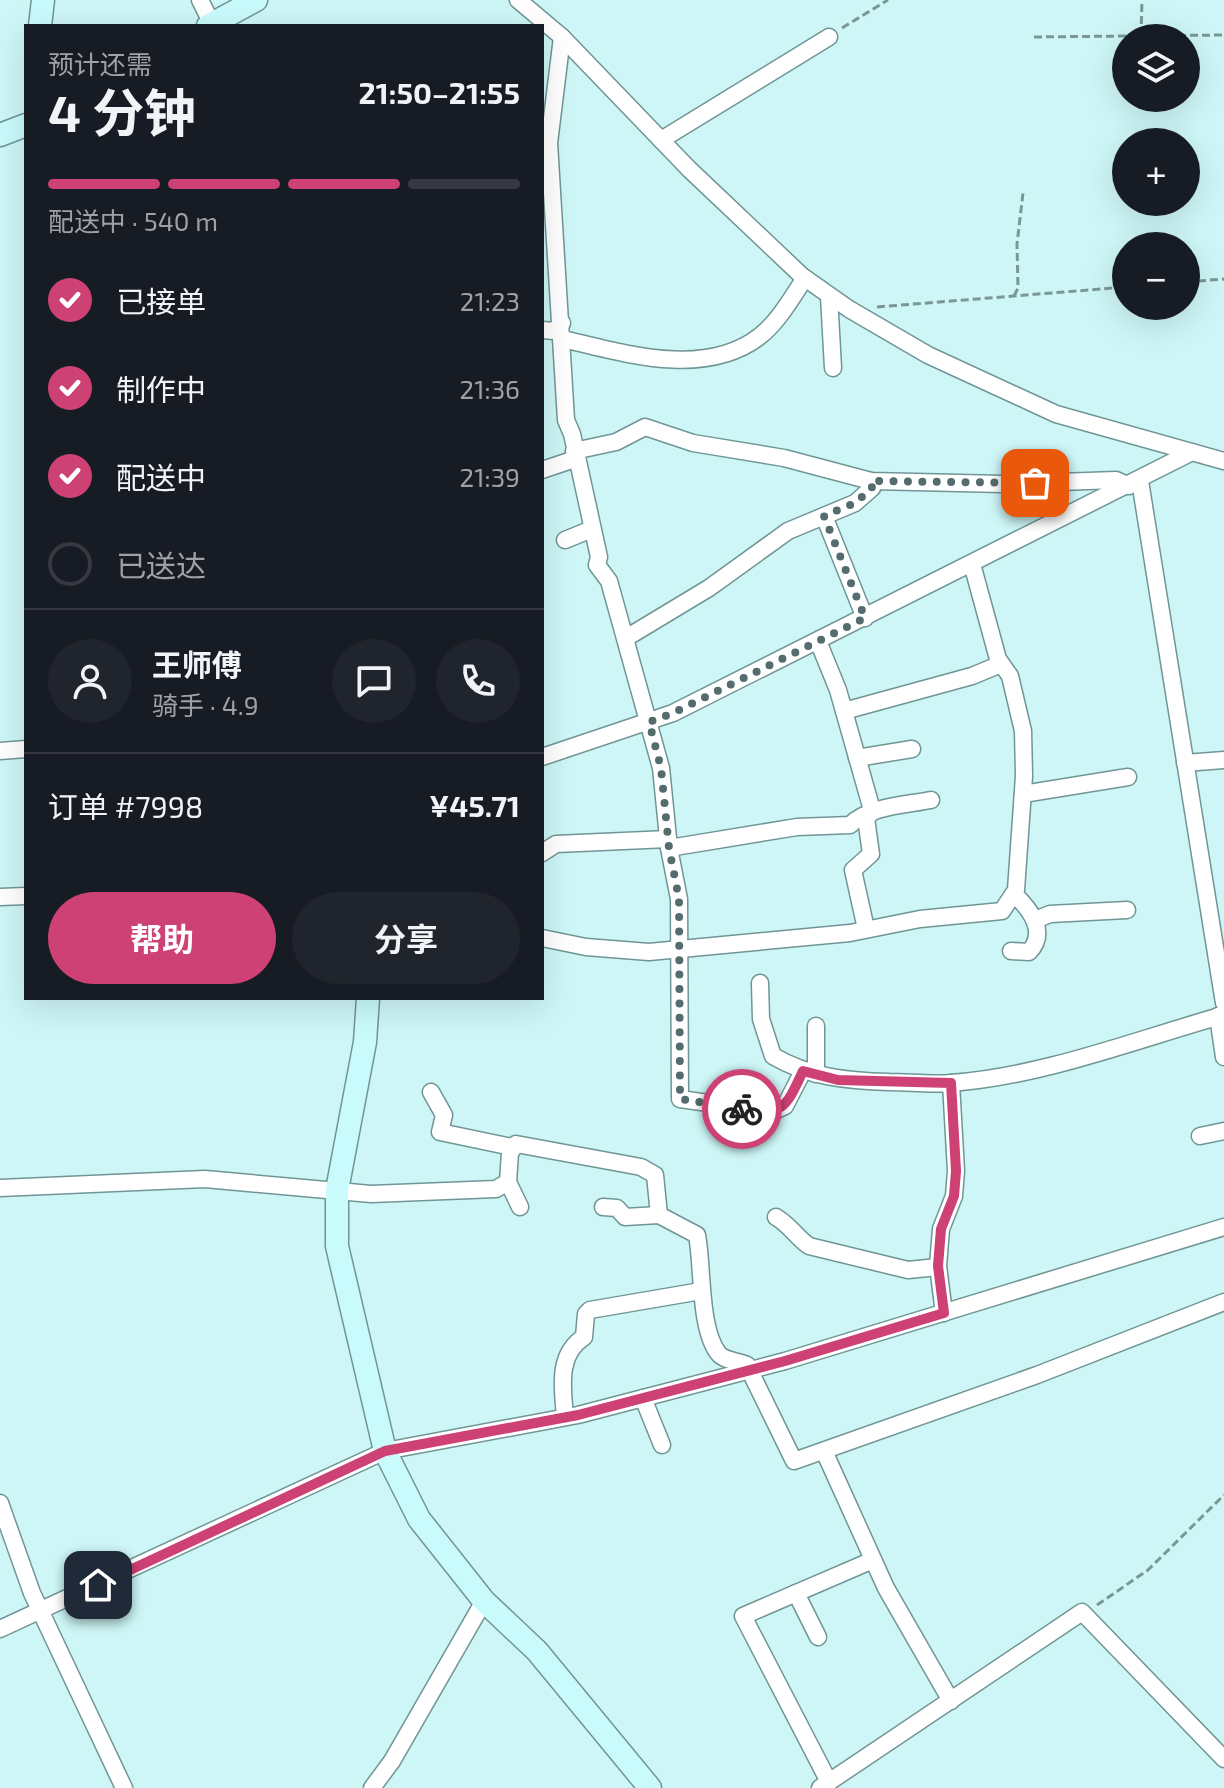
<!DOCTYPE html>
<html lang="zh">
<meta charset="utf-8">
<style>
:root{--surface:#171b24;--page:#20242c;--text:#f1f3f6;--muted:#9ea1a6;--line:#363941;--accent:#cd4174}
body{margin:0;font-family:"Exo 2","Noto Sans SC",sans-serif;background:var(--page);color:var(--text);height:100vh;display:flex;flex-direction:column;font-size:30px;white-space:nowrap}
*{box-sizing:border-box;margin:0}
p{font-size:26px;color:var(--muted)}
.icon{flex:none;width:44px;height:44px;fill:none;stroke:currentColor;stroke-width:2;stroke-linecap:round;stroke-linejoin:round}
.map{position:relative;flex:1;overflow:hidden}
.details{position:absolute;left:24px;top:24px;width:520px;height:976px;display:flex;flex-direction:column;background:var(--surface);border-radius:0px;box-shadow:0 8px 32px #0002}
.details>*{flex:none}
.controls{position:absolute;left:1112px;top:24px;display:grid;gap:16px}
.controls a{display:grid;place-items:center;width:88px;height:88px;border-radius:50%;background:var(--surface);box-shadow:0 8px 32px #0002;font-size:40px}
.pin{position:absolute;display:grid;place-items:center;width:68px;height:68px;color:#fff;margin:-34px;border-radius:16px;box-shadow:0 4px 12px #0006}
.courier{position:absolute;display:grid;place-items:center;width:80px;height:80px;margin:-40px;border:6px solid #cd4174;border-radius:50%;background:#fff;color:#222;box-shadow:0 2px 10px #0007}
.headline em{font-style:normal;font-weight:700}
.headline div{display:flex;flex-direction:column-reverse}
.headline{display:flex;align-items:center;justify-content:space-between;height:136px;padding:0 24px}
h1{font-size:52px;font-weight:700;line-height:60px}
.bar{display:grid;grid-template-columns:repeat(4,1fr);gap:12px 8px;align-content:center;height:96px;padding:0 24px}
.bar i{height:10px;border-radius:6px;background:var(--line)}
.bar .current{background:var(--accent)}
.bar p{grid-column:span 4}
.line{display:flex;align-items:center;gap:20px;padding:0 24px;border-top:2px solid var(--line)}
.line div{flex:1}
.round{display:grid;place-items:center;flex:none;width:84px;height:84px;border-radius:42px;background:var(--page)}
ol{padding:0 24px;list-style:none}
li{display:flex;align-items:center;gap:24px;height:88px}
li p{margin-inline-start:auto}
li .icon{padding:8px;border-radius:50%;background:var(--accent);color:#fff;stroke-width:4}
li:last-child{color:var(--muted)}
li i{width:44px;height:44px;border:4px solid var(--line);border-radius:50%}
.action{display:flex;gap:16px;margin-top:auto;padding:16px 24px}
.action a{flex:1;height:92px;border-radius:48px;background:var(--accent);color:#fff;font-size:32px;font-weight:700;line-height:92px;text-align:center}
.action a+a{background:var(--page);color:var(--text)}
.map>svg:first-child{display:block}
</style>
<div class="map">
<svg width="1224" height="1788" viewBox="0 0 1224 1788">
<rect width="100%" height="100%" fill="#cef6f7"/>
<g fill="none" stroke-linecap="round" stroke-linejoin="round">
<defs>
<g id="street">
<polyline points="200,0 212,24"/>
<polyline points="518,0 562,37 689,169 802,276 849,309 928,355 1056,414 1224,461"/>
<polyline points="562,37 549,143 566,420 572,434 599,557 597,565 609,581 661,768 669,848 679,899 680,1099 772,1112 785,1106 803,1071"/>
<polyline points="661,140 829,37"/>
<polyline points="829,296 833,368"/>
<polyline points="542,330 554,331 562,323"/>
<path d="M563 339C623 353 705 379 760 336 779 321 792 297 805 278"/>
<polyline points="574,451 616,442 645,427 693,443 784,458 871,481 1003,484 1116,480 1129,486"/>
<polyline points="542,470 575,459"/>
<polyline points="1140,481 1224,1003"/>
<polyline points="824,516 865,618"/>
<polyline points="565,540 592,529"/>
<polyline points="626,638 709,588 788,531 855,503 872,488 871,481"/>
<polyline points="818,641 838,690 870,803 872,812 866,818 871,854 853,870 866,929"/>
<polyline points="844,711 972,676 1001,664"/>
<polyline points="0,751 26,749"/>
<polyline points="542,757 673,713 1192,452"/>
<polyline points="857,758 912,749"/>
<polyline points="1185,763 1224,760"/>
<polyline points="1023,794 1128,777"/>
<path d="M669 848 797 827 850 825C869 806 906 805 931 800"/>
<polyline points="542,853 556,844 668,839"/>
<polyline points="0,897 26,896"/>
<polyline points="1035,920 1050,914 1127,910"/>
<polyline points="542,938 586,947 649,952 850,933 920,919 1002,911 1016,890 1024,776 1023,731 1010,676 998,659 972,564"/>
<path d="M1011 951 1029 952C1048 932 1030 909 1014 894"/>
<path d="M760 983 761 1019 773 1056C809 1077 847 1081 889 1082 909 1082 931 1085 951 1083 1044 1076 1135 1040 1224 1015"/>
<polyline points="1218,1016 1224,1057"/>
<polyline points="816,1074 816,1026"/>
<polyline points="431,1092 444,1115 440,1132 512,1147"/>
<polyline points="1200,1136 1224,1131"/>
<polyline points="508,1182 520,1207"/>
<path d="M0 1188 205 1179 371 1194 496 1189 508 1182 510 1153 516 1144 641 1167 655 1175 659 1215 697 1235C703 1266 699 1328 718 1353 724 1361 739 1361 747 1365L794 1461 1037 1375 1224 1302"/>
<polyline points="603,1207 617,1208 625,1217 659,1215"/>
<path d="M776 1217C792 1227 796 1237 809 1246L908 1270 938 1267"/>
<polyline points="944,1313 938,1266 941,1229 954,1196 956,1171 951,1083"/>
<polyline points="643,1398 662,1445"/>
<path d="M565 1417C563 1390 556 1355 584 1337L586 1314 590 1310 701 1291"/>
<polyline points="824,1451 886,1588 951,1701"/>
<polyline points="0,1503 32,1593 124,1788"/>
<polyline points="796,1593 818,1637"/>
<polyline points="0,1629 385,1451 578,1415 785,1361 1224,1227"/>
<polyline points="829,1782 743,1616 873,1560"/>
<polyline points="372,1788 392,1761 484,1601"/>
<polyline points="820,1788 1082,1612 1224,1759"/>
</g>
<g id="secondary">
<polyline points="40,26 43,0"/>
<polyline points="208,26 256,0"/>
<polyline points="0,135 26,125"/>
<polyline points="368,998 365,1042 337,1190 337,1246 385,1451 419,1519 484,1601 537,1651 650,1788"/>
</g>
</defs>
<use href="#street" stroke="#709596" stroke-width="19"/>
<use href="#secondary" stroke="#709596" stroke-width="25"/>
<g stroke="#7a9798" stroke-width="3" stroke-dasharray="8 4" stroke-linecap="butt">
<polyline points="842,28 888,0"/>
<polyline points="1141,36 1142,0"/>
<polyline points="1034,37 1224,35"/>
<polyline points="1186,282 1224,279"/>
<polyline points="1014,296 1018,288 1017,244 1023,193"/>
<polyline points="877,307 1126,287"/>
<polyline points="1097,1605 1148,1570 1224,1495"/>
</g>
<use href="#street" stroke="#fff" stroke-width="16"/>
<use href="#secondary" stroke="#cafbfc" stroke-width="22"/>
</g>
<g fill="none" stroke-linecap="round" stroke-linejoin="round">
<polyline stroke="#546c6d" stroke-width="8" stroke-dasharray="0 14.4" points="742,1109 680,1099 679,899 669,848 661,768 649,722 673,713 865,618 824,516 855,503 872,488 871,481 1035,483"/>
<path stroke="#cd4174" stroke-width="10" d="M98 1585 385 1451 578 1415 785 1361 944 1313 938 1266 941 1229 954 1196 956 1171 951 1083 838 1080 803 1071C786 1107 784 1116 742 1109"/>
</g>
</svg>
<div class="controls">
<a><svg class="icon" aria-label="layers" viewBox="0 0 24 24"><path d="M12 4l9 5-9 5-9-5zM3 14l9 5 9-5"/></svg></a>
<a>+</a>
<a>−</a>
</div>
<div class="pin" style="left:1035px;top:483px;background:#ea580c"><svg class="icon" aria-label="bag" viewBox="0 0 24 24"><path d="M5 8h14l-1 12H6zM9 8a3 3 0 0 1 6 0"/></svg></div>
<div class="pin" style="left:98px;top:1585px;background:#1f2937"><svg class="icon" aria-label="home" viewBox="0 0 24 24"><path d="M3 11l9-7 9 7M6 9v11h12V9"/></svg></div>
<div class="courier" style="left:742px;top:1109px"><svg class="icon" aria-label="bike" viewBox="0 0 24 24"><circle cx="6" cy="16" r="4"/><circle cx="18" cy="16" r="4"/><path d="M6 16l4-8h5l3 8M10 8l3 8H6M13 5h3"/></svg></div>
<section class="details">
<div class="headline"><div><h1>4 分钟</h1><p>预计还需</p></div><em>21:50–21:55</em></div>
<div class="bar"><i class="current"></i><i class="current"></i><i class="current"></i><i></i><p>配送中 · 540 m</p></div>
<ol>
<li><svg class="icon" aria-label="check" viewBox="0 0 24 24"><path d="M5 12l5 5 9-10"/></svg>已接单<p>21:23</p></li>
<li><svg class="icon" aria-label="check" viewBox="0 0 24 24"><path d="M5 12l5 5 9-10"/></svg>制作中<p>21:36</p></li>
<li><svg class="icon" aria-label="check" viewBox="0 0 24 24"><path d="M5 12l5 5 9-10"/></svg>配送中<p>21:39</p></li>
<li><i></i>已送达</li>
</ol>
<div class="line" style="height:144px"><a class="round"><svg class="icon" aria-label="person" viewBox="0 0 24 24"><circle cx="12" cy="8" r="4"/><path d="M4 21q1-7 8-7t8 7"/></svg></a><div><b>王师傅</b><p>骑手 · 4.9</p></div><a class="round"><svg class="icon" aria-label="chat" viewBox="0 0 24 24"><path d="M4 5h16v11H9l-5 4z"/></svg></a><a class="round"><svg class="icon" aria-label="phone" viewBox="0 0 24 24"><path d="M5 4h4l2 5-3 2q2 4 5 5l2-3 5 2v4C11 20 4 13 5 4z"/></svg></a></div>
<div class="line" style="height:104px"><div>订单 #7998</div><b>¥45.71</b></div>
<div class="action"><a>帮助</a><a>分享</a></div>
</section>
</div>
